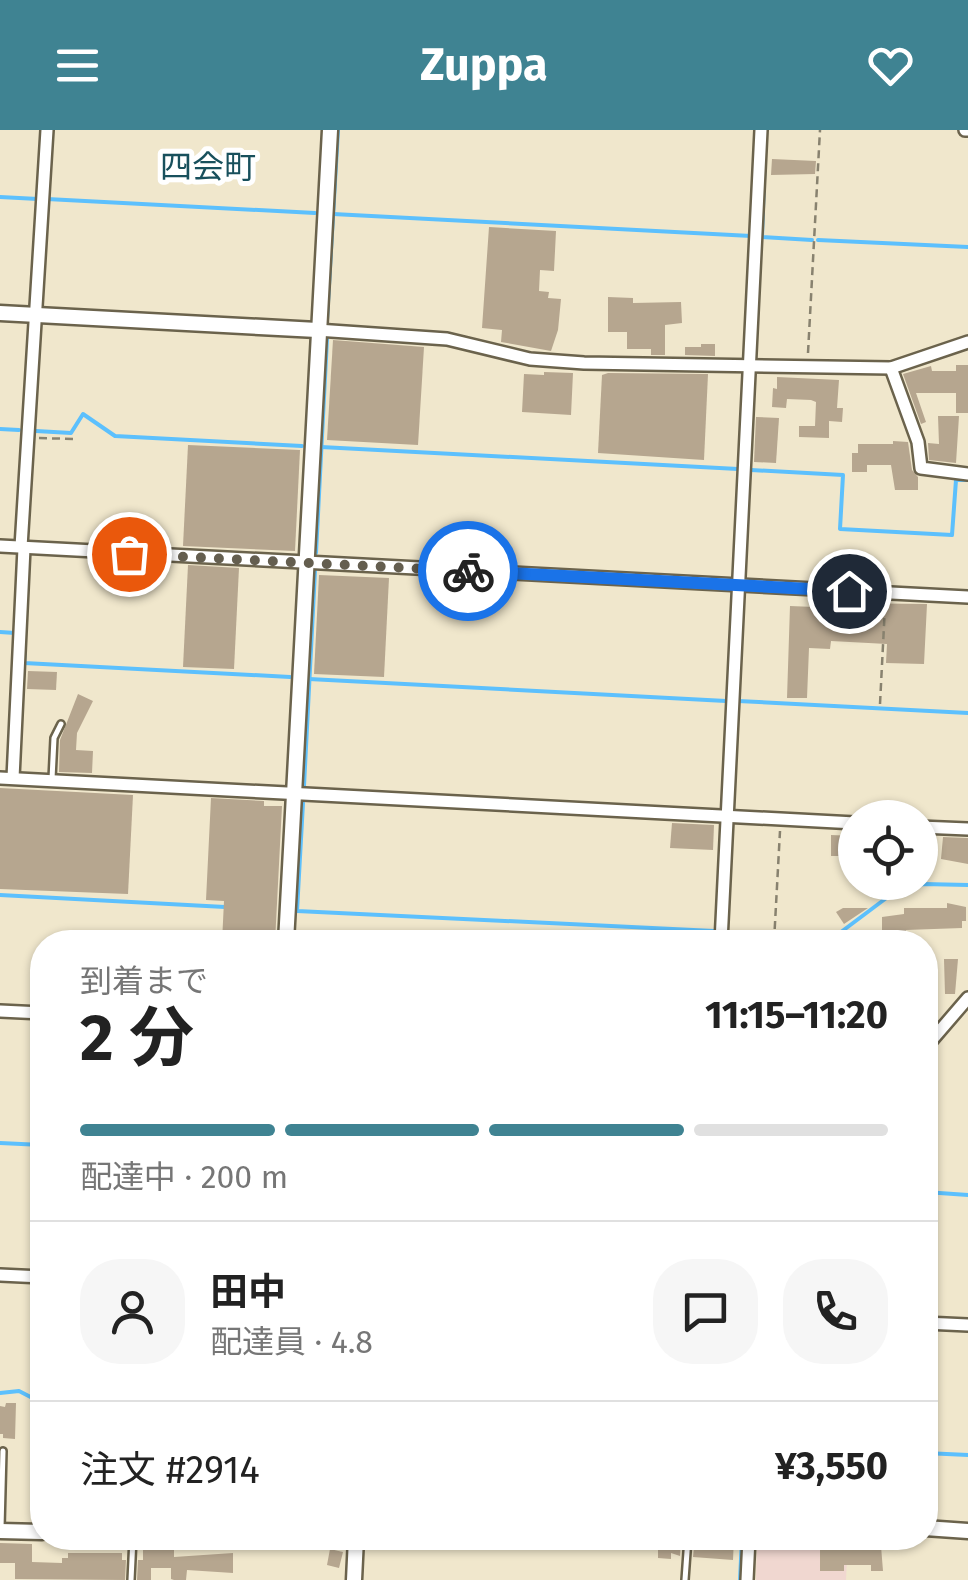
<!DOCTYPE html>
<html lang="ja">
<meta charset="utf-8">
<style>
:root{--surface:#fff;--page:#f6f6f6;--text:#222;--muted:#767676;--line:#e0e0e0;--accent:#3f8392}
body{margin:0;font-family:"Fira Sans","Noto Sans JP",sans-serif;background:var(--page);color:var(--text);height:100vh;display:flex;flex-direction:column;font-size:38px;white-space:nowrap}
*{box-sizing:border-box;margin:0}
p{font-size:32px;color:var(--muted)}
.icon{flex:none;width:55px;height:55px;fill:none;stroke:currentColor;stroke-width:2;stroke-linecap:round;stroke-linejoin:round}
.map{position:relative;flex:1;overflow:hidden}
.sheet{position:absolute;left:30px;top:800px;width:908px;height:620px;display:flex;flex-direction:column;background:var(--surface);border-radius:40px;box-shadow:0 2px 8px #0004}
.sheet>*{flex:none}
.tools{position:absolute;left:838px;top:670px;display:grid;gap:20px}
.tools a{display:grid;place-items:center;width:100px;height:100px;border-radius:50%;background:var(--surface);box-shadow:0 2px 8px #0004;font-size:50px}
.pin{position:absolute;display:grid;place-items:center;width:85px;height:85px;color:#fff;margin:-42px;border:5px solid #fff;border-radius:50%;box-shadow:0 2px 10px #0007}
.courier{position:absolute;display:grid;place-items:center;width:100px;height:100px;margin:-50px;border:8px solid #1a73e8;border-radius:50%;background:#fff;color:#222;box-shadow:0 2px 12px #0007}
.head em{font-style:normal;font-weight:700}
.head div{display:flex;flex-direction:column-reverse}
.head{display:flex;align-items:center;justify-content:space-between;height:170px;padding:0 50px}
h1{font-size:65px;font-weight:700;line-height:75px}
.bar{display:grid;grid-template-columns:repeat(4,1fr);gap:15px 10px;align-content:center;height:120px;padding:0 50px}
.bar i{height:12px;border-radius:8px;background:var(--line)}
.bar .selected{background:var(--accent)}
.bar p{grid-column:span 4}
.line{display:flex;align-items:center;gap:25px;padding:0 50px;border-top:2px solid var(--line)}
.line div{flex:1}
.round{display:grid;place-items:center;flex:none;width:105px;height:105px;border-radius:40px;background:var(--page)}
header{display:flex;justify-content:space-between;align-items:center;height:130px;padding:0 50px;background:var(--accent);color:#fff;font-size:45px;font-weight:700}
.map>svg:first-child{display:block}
</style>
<header><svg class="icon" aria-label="menu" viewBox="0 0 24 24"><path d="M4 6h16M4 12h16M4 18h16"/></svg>Zuppa<svg class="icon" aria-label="heart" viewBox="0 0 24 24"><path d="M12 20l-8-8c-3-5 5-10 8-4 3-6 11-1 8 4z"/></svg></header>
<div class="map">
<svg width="968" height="1450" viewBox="0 0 968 1450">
<rect width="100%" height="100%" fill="#f0e7cc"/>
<polygon fill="#f0d7d0" points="757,1408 848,1408 846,1450 756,1450"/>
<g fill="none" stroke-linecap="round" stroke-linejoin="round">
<g stroke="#5cc0fd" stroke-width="4">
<polyline points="765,22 762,107 812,110"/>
<polyline points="0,67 38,69"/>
<polyline points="47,69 315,83"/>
<polyline points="333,84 751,106"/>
<polyline points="818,110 968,117"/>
<polyline points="327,190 338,0"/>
<polyline points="0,299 19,300"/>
<polyline points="36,301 71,303 83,284 115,306 302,316"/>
<polyline points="321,317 738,339"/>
<polyline points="751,340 843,345 840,399 952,405 956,350 968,350"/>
<polyline points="316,423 327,209"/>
<polyline points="0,502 15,503"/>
<polyline points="25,518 24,533 290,547"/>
<polyline points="309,549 726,571"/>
<polyline points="738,571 968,583"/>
<polyline points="304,656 315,441"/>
<polyline points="303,673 297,781 714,801"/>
<polyline points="0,765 225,777"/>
<polyline points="725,803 768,805"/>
<polyline points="778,805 833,808 893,763 923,754 968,755"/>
<polyline points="0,1013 42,1015"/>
<polyline points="925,1062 968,1065"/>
<polyline points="0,1263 19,1261 42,1273"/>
<polyline points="925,1323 968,1325"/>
<polyline points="740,1450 742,1408"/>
</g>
</g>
<g fill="#b6a68f">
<polygon points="772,29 816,31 815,44 771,45"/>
<polygon points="489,97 556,101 554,141 540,140 539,161 549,162 548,168 561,169 558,200 551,221 501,212 502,200 482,198"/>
<polygon points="608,167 633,168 633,173 681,172 682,193 665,195 665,225 651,225 651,219 627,219 627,202 608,202"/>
<polygon points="333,210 424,217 418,315 327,310"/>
<polygon points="701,214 715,214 715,226 685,225 685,217 701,217"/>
<polygon points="956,235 968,235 968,283 956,283 956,263 916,263 926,292 921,294 903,244 931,236 932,241 956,241"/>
<polygon points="544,242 573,243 571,285 522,282 524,244 544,245"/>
<polygon points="608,243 708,244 704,330 598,323 602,245"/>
<polygon points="777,247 839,250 837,278 843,278 842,292 829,291 829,308 799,307 799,296 815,296 816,272 811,270 787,269 786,278 772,277 773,258 777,259"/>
<polygon points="938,286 959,286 956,333 929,330 928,313 939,314"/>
<polygon points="756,287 779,288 776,333 754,332"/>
<polygon points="893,311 908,312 912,340 918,347 918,360 895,360 891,335 867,335 867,342 852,342 852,323 858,323 858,314 893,314"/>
<polygon points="188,315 300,320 295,421 183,416"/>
<polygon points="188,435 239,438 234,539 183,537"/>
<polygon points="319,445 389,448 384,547 314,544"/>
<polygon points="839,473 927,474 924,534 886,533 887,514 831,511 830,519 809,518 807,568 787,568 790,476 839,478"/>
<polygon points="28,541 57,542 56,560 27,559"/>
<polygon points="78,564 93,571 77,603 76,620 93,621 92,643 59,642 60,610"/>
<polygon points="0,658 133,665 128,764 0,759"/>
<polygon points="211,668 264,671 264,676 282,676 275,812 222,812 224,771 206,770"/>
<polygon points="672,693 714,695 713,720 670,718"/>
<polygon points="831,705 855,706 855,726 831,726"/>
<polygon points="943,707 968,708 968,734 941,729"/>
<polygon points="947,773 966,777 966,791 962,791 962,798 906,800 906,811 902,812 889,812 889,800 882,800 882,787 904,784 904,778 947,778"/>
<polygon points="843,778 868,778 844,794 836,782"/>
<polygon points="944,829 958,829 955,864 945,864"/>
<polygon points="6,1273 16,1273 15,1309 3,1308 3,1304 0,1304 0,1276 5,1277"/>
<polygon points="295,1408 332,1408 329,1420 294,1412"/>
<polygon points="654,1408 681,1408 680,1426 671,1423 671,1429 658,1428 658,1419 653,1419"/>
<polygon points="705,1408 734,1408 733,1430 693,1427 694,1417 705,1418"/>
<polygon points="0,1413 32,1414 32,1432 62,1433 62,1428 68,1428 68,1423 122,1423 122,1430 126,1430 125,1450 15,1449 15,1433 0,1433"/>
<polygon points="820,1415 881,1416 883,1441 871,1441 871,1435 844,1435 844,1441 820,1441"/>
<polygon points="143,1419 174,1420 174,1427 233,1423 233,1443 187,1440 186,1450 174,1450 171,1449 171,1438 151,1438 151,1450 137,1450 138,1430 143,1430"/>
<polygon points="330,1419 343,1422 339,1438 327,1435"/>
</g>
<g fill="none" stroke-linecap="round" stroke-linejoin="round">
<defs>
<g id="service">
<polyline points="52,649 54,608 61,594"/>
<polyline points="1,1398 3,1321"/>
<polyline points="131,1450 133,1408"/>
<polyline points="685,1450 688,1408"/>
</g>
<g id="minor">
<polyline points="965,0 968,0"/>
<polyline points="317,200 447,209 530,229 584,233 891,238 968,212"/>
<polyline points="891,238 918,312 921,338 968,344"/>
<polyline points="0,416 968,467"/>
<polyline points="21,417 47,0"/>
<polyline points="0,648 855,693"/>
<polyline points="13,648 24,418"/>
<polyline points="920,697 968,699"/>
<polyline points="721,812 761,0"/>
<polyline points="0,881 42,883"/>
<polyline points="925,918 968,868"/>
<polyline points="0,1145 42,1147"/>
<polyline points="925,1193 968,1195"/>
<polyline points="747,1450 749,1408"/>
</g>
<g id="tertiary">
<polyline points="0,183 317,200"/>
<polyline points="286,812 330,0"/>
<polyline points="925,1398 968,1401"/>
<polyline points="0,1401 42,1402"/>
<polyline points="354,1450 356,1408"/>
</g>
</defs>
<use href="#service" stroke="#6b634c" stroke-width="10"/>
<use href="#minor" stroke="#6b634c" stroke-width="16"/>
<use href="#tertiary" stroke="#6b634c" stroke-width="19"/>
<g stroke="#88826f" stroke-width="2.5" stroke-dasharray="8 5" stroke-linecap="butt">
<polyline points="808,223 820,0"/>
<polyline points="39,308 73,309"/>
<polyline points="880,574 885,476"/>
<polyline points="774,812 780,701"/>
</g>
<use href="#service" stroke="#fff" stroke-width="5"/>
<use href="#minor" stroke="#fff" stroke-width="11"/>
<use href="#tertiary" stroke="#fff" stroke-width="14"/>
</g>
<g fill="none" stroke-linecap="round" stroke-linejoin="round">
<polyline stroke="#645e4f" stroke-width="10" stroke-dasharray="0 18" points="129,424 468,441"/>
<polyline stroke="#1a73e8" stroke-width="12" points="468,441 849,461"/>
</g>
<g text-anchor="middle" stroke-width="10" stroke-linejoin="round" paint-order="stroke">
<g font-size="32" fill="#18505c" stroke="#fff">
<text x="208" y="48">四会町</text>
</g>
</g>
</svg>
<div class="tools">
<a><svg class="icon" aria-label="locate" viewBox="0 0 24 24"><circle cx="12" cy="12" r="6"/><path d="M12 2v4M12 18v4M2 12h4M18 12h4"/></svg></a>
</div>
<div class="pin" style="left:129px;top:424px;background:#ea580c"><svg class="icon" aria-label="bag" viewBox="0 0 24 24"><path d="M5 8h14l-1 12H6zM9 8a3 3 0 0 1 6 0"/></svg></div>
<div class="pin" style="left:849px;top:461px;background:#1f2937"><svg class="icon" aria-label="home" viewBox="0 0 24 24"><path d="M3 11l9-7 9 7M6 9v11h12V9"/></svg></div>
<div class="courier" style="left:468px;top:441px"><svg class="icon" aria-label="bike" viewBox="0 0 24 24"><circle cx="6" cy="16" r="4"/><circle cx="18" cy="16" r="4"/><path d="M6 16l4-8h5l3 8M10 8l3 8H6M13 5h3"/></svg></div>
<section class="sheet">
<div class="head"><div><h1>2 分</h1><p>到着まで</p></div><em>11:15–11:20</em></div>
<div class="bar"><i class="selected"></i><i class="selected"></i><i class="selected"></i><i></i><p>配達中 · 200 m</p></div>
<div class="line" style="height:180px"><a class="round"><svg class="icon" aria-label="person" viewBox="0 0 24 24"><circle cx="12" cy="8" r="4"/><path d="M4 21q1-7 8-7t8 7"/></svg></a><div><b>田中</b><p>配達員 · 4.8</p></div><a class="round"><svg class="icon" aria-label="chat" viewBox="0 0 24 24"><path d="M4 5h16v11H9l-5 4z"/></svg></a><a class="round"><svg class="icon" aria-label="phone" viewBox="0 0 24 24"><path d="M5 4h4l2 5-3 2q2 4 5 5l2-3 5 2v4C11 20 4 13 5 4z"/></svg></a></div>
<div class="line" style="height:130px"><div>注文 #2914</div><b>¥3,550</b></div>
</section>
</div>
